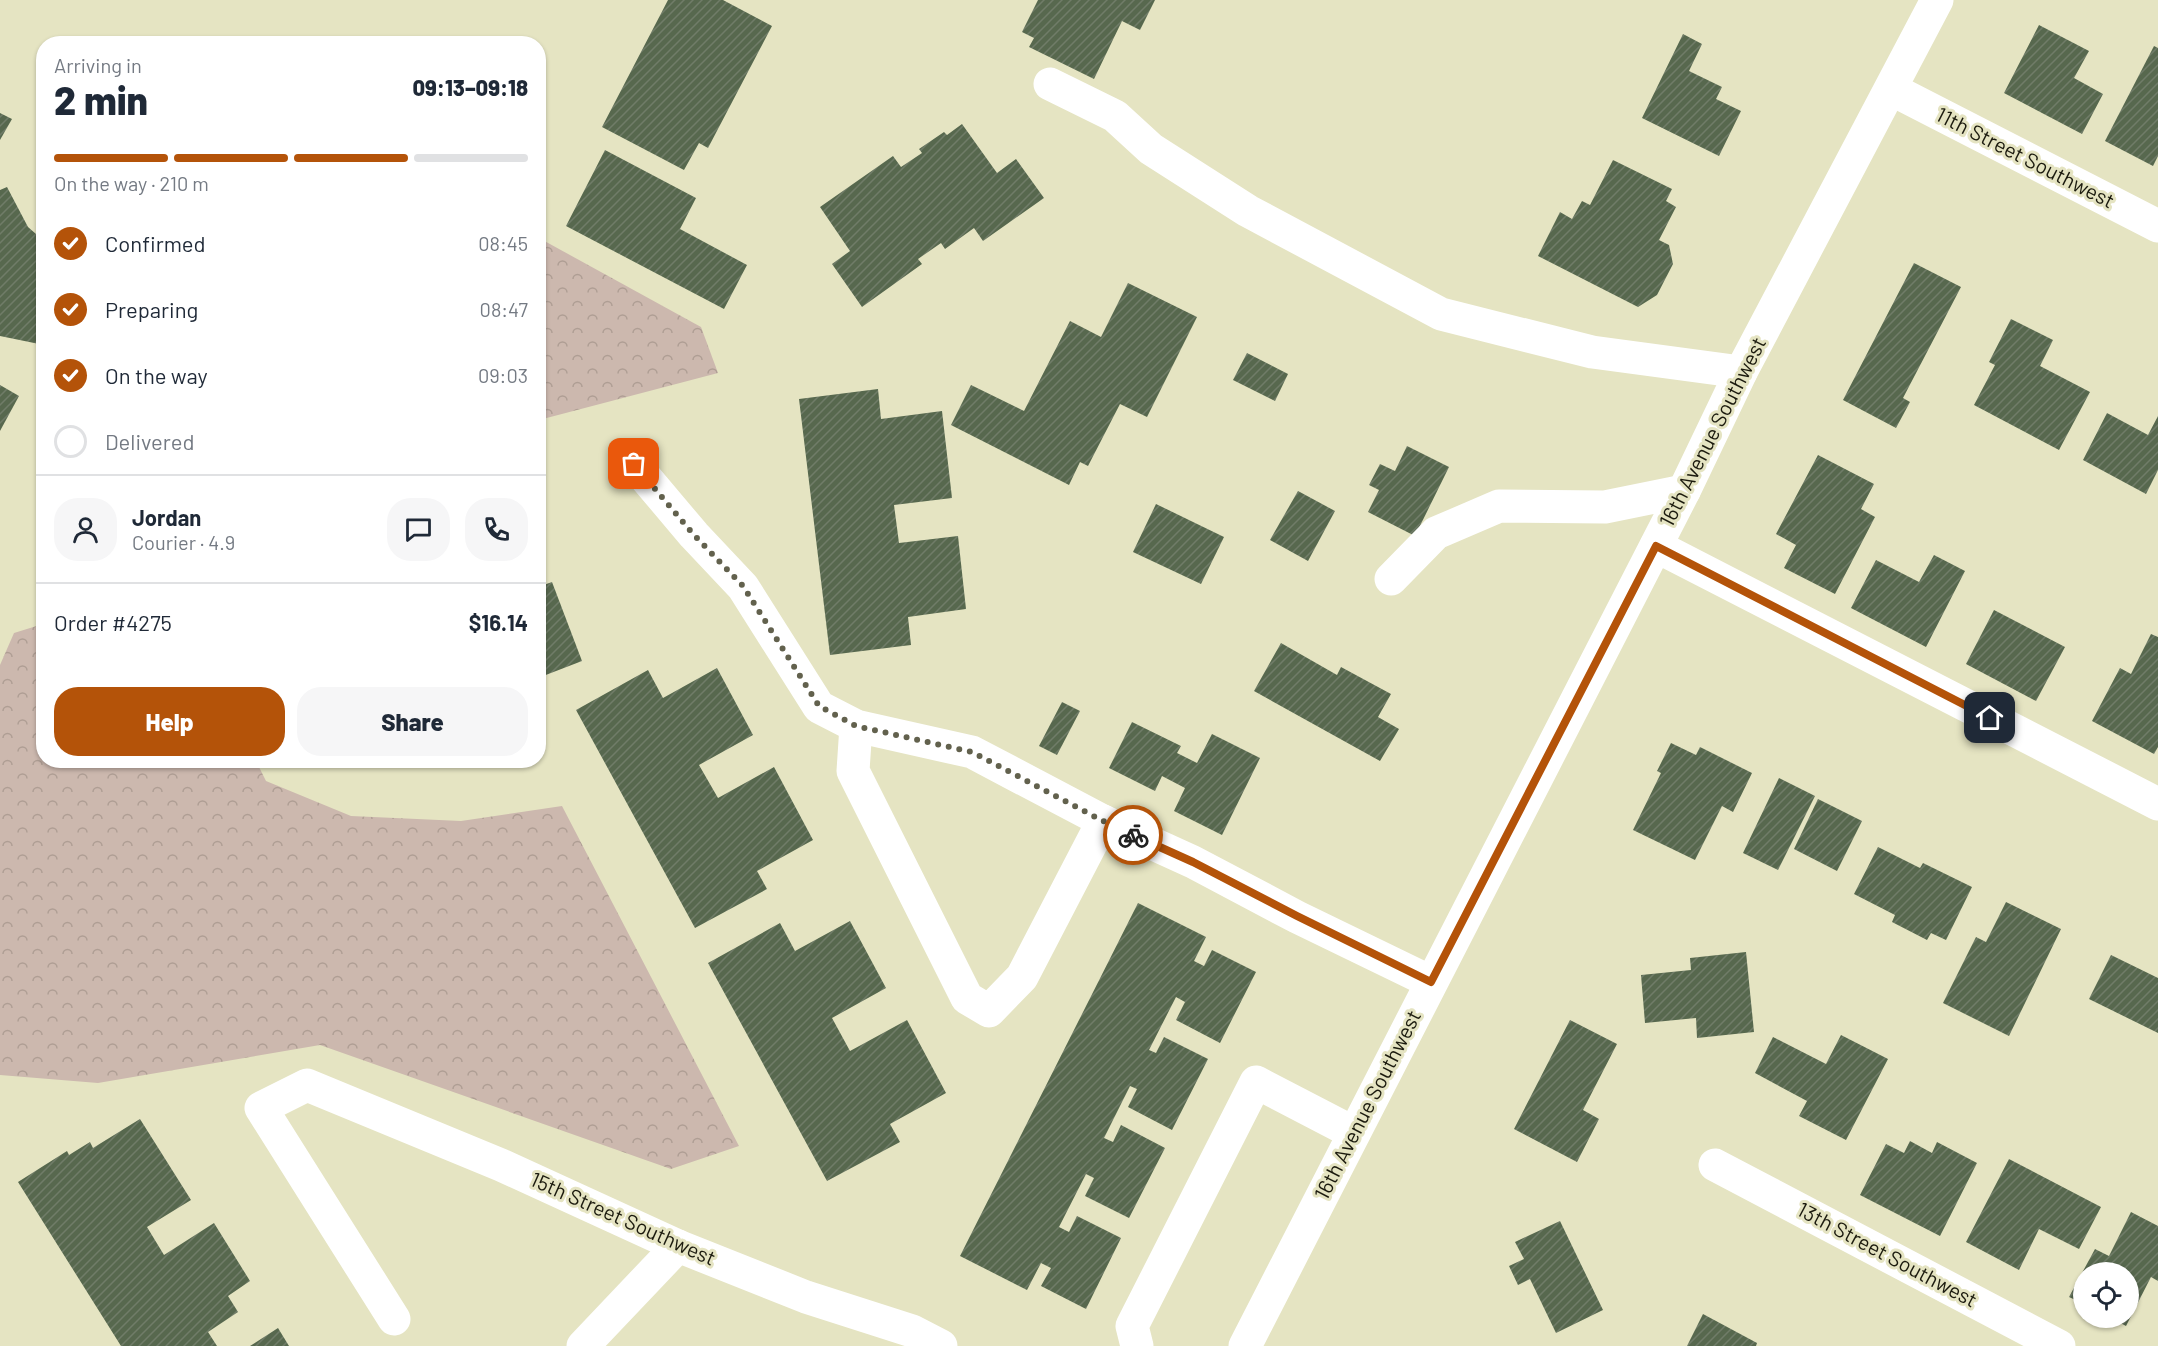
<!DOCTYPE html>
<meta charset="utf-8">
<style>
:root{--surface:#fff;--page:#f6f6f7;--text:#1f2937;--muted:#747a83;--line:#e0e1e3;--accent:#b45309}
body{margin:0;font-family:Barlow,sans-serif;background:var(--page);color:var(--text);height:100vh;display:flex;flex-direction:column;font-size:22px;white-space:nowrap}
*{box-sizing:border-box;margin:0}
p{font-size:20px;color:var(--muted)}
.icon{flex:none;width:33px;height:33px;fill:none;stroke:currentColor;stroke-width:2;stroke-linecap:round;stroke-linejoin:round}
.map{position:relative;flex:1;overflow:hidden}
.panel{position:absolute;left:36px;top:36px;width:510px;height:732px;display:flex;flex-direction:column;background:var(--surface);border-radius:24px;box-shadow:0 2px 4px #0004}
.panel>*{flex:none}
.controls{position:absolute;left:2073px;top:1262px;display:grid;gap:12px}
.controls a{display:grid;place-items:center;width:66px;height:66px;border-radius:50%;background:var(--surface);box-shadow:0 2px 4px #0004;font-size:30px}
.pin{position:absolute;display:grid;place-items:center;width:51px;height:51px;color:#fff;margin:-26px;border-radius:12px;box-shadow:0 3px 9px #0006}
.courier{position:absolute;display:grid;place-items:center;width:60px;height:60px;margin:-30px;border:4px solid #b45309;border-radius:50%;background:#fff;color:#222;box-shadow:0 2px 8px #0007}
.headline em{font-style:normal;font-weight:800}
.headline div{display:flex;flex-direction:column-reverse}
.headline{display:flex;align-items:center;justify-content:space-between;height:102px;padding:0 18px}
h1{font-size:39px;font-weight:800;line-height:45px}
.bar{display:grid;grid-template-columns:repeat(4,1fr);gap:9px 6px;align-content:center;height:72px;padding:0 18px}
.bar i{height:8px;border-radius:4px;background:var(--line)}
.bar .current{background:var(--accent)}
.bar p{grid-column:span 4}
.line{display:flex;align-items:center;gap:15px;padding:0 18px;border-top:2px solid var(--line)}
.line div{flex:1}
.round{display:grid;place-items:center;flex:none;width:63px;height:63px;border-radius:24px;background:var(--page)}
ol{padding:0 18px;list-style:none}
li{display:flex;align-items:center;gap:18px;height:66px}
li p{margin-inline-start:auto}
li .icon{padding:6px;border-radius:50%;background:var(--accent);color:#fff;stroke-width:4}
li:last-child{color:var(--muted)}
li i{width:33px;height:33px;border:3px solid var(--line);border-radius:50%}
.action{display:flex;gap:12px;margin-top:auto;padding:12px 18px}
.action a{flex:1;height:69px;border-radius:24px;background:var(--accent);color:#fff;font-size:24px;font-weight:800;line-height:69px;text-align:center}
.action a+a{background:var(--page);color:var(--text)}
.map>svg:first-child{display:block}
</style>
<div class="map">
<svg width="2158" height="1346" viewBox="0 0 2158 1346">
<defs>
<pattern id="forest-crowns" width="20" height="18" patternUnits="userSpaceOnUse" patternTransform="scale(1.5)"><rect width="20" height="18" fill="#ccb8ae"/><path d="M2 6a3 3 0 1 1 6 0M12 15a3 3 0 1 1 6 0" fill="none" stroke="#af9e94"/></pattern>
<pattern id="building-hatch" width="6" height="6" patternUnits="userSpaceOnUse" patternTransform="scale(1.5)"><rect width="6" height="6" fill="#57684e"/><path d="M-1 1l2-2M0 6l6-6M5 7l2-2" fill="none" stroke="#707c68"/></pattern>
</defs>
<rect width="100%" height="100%" fill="#e5e4c2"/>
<g fill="url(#forest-crowns)">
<polygon points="539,238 701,327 718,373 539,420"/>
<polygon points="43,624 44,760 256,761 266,781 351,816 461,821 562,806 739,1146 671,1169 320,1045 98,1083 0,1075 0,665 14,633"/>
</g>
<g fill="url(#building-hatch)">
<polygon points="668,0 723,0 772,26 708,148 699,143 684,170 602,127"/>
<polygon points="1038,0 1155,0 1140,30 1122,21 1094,79 1029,47 1034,38 1022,32"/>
<polygon points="2039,25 2089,51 2074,78 2103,94 2082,134 2004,93"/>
<polygon points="1683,34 1702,44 1689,71 1722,87 1716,99 1741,111 1719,156 1642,118"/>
<polygon points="2154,46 2158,48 2158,156 2153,166 2105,141"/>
<polygon points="0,113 12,119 0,140"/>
<polygon points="962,124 997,173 1016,159 1044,198 983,241 974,228 945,249 941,243 918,259 922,264 862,307 832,264 850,251 820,207 893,156 901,167 922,153 919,149 944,132 947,135"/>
<polygon points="605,150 696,198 680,229 747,265 724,309 566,226"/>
<polygon points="1613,160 1672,189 1666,201 1676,207 1659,240 1669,245 1673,264 1657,295 1638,307 1538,256 1560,212 1572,219 1582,201 1590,205"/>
<polygon points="7,187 28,227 44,241 44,345 0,336 0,190"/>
<polygon points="1914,263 1961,287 1903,398 1910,402 1896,428 1843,400"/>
<polygon points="1128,283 1197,317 1147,417 1120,404 1088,466 1080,462 1069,485 951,425 971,385 1024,411 1070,321 1101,337"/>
<polygon points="2011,319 2053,340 2040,366 2090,392 2059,450 1974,405 1995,365 1989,362"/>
<polygon points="1247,353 1288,374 1275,401 1233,380"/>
<polygon points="0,385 19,396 0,431"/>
<polygon points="878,389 881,419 942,411 952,498 894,505 899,543 958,536 966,609 908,617 911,645 830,655 799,399"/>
<polygon points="2107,413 2148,435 2158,416 2158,470 2146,494 2083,460"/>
<polygon points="1407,446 1449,467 1415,536 1368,512 1379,490 1369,485 1380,464 1395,471"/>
<polygon points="1818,455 1874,484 1861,509 1875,517 1835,594 1784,568 1796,545 1776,534"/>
<polygon points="1298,491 1335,511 1308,561 1270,540"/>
<polygon points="1156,504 1224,537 1201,584 1133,552"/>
<polygon points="1934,555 1965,571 1926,647 1851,608 1876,560 1919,582"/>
<polygon points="552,582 582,661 538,678 538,587"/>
<polygon points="1994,610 2065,647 2036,701 1966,664"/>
<polygon points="2151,634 2158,637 2158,747 2154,754 2092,721 2120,668 2131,674"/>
<polygon points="1281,643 1337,675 1341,667 1391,694 1378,717 1399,729 1380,761 1254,691"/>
<polygon points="717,668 753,735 699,765 718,798 774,767 813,840 757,871 767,889 695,928 576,710 648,670 663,698"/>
<polygon points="1062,702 1080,711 1057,755 1039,746"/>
<polygon points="1132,722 1181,746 1177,753 1197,763 1212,734 1260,758 1222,835 1174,811 1185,788 1162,776 1155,791 1109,768"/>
<polygon points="1671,743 1696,755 1700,747 1752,773 1733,812 1722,806 1695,860 1633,830 1661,773 1657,771"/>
<polygon points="1779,778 1815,796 1778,870 1743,853"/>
<polygon points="1818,799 1862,821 1837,871 1794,849"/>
<polygon points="1878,847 1920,868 1923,863 1972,887 1946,940 1931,933 1927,940 1892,922 1895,915 1854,894"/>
<polygon points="2006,902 2061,929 2009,1036 1943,1003 1976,937 1986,942"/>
<polygon points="1138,903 1206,937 1194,961 1204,966 1212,950 1256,972 1220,1043 1176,1020 1185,1002 1176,997 1149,1050 1156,1053 1164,1037 1208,1059 1172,1130 1128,1107 1137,1089 1130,1086 1104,1138 1113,1142 1121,1125 1165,1148 1129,1218 1085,1196 1094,1178 1086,1174 1059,1227 1069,1232 1077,1216 1121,1238 1086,1309 1041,1286 1051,1268 1041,1263 1027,1290 960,1256"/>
<polygon points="850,921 886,988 832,1018 850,1051 907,1020 946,1093 890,1124 900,1142 827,1181 708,963 780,923 795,951"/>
<polygon points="1746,952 1754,1032 1697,1038 1696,1018 1645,1023 1641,975 1691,970 1690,958"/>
<polygon points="2111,955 2158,978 2158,1033 2089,999"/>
<polygon points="1570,1020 1617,1044 1583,1110 1599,1119 1577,1162 1514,1129"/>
<polygon points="1841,1035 1888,1059 1846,1140 1799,1116 1807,1101 1755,1073 1773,1037 1826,1064"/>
<polygon points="140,1119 191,1200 147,1227 164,1255 214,1223 250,1281 228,1296 238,1312 208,1332 217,1346 121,1346 18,1182 67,1151 69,1155 90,1142 93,1148"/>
<polygon points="1910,1141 1932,1153 1937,1142 1977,1163 1940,1236 1860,1195 1886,1144 1904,1153"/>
<polygon points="2009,1159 2101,1207 2079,1249 2039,1229 2019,1270 1966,1242"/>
<polygon points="2131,1212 2158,1226 2158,1281 2151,1277 2126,1326 2109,1317 2128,1317 2128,1272 2084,1272 2084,1304 2069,1297 2095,1249 2109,1256"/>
<polygon points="1560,1221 1603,1310 1556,1333 1530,1279 1518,1285 1509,1266 1524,1259 1515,1242"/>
<polygon points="1703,1314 1757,1343 1756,1346 1687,1346"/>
<polygon points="278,1328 289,1346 250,1346"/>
</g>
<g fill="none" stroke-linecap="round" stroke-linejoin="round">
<g stroke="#fff" stroke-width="33">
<polyline points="1050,84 1115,116 1151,149 1248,211 1441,314 1592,352 1741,372"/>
<polyline points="1891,89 2158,226"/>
<polyline points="634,464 694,535 743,587 819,707 856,726 972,752 1103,821 1193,862 1297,917 1431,982"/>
<polyline points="1656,546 2158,804"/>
<polyline points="1391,579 1436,533 1499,506 1605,507 1684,491"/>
<polyline points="856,726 853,771 967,998 989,1011 1022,977 1103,821"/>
<polyline points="1715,1165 2059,1346"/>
<polyline points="394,1319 261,1108 307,1085 501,1165 678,1246 806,1297 912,1331 941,1346"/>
<polyline points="583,1346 678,1246"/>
<polyline points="1137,1346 1132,1326 1256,1082 1354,1133"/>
<polyline points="1245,1346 1684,491 1741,372 1937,0"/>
</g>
</g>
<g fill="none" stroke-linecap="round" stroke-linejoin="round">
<polyline stroke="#62614d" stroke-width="6" stroke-dasharray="0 10.8" points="634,464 694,535 743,586 819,706 856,726 972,752 1103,821 1133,835"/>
<polyline stroke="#b45309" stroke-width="8" points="1133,835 1193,862 1297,916 1431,982 1656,546 1990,718"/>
</g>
<g text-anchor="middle" stroke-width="6" stroke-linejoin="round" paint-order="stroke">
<g font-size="21" fill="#1b1a0e" stroke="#e5e4c2">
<text transform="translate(2025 158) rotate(27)" y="7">11th Street Southwest</text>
<text transform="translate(1713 432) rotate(-63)" y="7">16th Avenue Southwest</text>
<text transform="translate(1368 1105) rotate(-63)" y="7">16th Avenue Southwest</text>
<text transform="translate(623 1219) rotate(24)" y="7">15th Street Southwest</text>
<text transform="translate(1887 1255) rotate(28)" y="7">13th Street Southwest</text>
</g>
</g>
</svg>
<div class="controls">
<a><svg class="icon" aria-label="locate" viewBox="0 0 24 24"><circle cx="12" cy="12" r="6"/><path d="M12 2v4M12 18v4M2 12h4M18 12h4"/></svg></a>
</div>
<div class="pin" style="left:634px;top:464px;background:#ea580c"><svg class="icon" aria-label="bag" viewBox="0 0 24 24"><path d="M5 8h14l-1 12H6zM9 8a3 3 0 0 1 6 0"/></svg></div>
<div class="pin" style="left:1990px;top:718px;background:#1f2937"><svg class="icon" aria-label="home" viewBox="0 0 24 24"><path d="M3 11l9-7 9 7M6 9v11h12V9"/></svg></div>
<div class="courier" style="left:1133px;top:835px"><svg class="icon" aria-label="bike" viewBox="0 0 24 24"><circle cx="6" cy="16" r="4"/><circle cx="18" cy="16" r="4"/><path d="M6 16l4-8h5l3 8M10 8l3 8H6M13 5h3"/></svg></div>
<section class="panel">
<div class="headline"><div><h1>2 min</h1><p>Arriving in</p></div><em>09:13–09:18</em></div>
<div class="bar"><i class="current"></i><i class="current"></i><i class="current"></i><i></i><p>On the way · 210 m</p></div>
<ol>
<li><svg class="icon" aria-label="check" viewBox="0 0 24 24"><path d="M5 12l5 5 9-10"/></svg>Confirmed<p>08:45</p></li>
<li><svg class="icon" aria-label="check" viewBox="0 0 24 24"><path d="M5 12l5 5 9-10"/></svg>Preparing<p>08:47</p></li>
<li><svg class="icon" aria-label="check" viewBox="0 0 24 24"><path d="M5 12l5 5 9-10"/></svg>On the way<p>09:03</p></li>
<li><i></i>Delivered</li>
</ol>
<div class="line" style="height:108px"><a class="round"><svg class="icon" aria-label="person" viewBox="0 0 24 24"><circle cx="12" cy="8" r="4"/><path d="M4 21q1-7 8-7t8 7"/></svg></a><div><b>Jordan</b><p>Courier · 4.9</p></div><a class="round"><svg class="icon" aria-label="chat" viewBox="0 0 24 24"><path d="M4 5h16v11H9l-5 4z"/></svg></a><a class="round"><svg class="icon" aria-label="phone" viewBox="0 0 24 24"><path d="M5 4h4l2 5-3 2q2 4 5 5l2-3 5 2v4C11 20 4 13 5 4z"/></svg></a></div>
<div class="line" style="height:78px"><div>Order #4275</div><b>$16.14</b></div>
<div class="action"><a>Help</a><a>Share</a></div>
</section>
</div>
